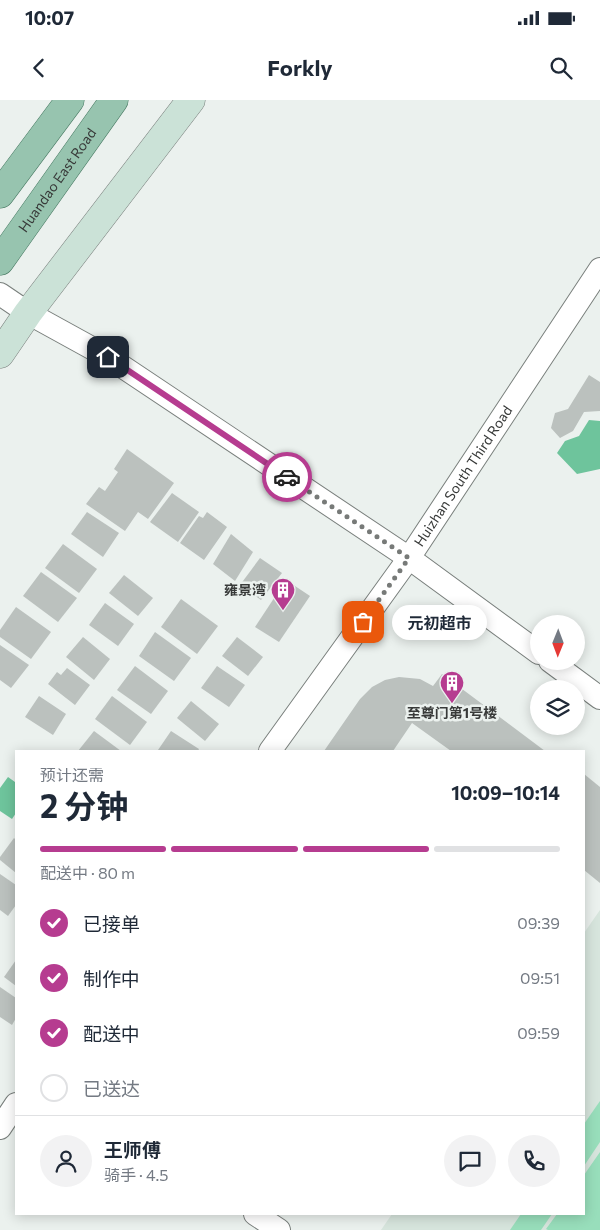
<!DOCTYPE html>
<html lang="zh">
<meta charset="utf-8">
<style>
:root{--surface:#fff;--page:#f2f2f3;--text:#1f2937;--muted:#747a83;--line:#e0e1e3;--accent:#b63c90}
body{margin:0;font-family:Commissioner,"Noto Sans SC",sans-serif;background:var(--page);color:var(--text);height:100vh;display:flex;flex-direction:column;font-size:19px;white-space:nowrap}
*{box-sizing:border-box;margin:0}
p{font-size:16px;color:var(--muted)}
.icon{flex:none;width:28px;height:28px;fill:none;stroke:currentColor;stroke-width:2;stroke-linecap:round;stroke-linejoin:round}
.map{position:relative;flex:1;overflow:hidden}
.panel{position:absolute;left:15px;top:650px;width:570px;height:465px;display:flex;flex-direction:column;background:var(--surface);border-radius:0px;box-shadow:0 2px 12px #0003}
.panel>*{flex:none}
.needle{width:32px;rotate:181deg}
.buttons{position:absolute;left:530px;top:515px;display:grid;gap:10px}
.buttons a{display:grid;place-items:center;width:55px;height:55px;border-radius:50%;background:var(--surface);box-shadow:0 2px 12px #0003;font-size:25px}
.pin{position:absolute;display:grid;place-items:center;width:42px;height:42px;color:#fff;margin:-21px;border-radius:10px;box-shadow:0 2px 8px #0006}
.courier{position:absolute;display:grid;place-items:center;width:50px;height:50px;margin:-25px;border:4px solid #b63c90;border-radius:50%;background:#fff;color:#222;box-shadow:0 1px 6px #0007}
.bubble{position:absolute;height:35px;border-radius:18px;background:var(--surface);box-shadow:0 2px 12px #0003;font-size:16px;font-weight:700;line-height:35px;text-align:center}
.overview em{font-style:normal;font-weight:700}
.overview div{display:flex;flex-direction:column-reverse}
.overview{display:flex;align-items:center;justify-content:space-between;height:85px;padding:0 25px}
h1{font-size:32px;font-weight:700;line-height:38px}
.bar{display:grid;grid-template-columns:repeat(4,1fr);gap:8px 5px;align-content:center;height:60px;padding:0 25px}
.bar i{height:6px;border-radius:4px;background:var(--line)}
.bar .active{background:var(--accent)}
.bar p{grid-column:span 4}
.line{display:flex;align-items:center;gap:12px;padding:0 25px;border-top:1px solid var(--line)}
.line div{flex:1}
.round{display:grid;place-items:center;flex:none;width:52px;height:52px;border-radius:26px;background:var(--page)}
ol{padding:0 25px;list-style:none}
li{display:flex;align-items:center;gap:15px;height:55px}
li p{margin-inline-start:auto}
li .icon{padding:5px;border-radius:50%;background:var(--accent);color:#fff;stroke-width:4}
li:last-child{color:var(--muted)}
li i{width:28px;height:28px;border:2px solid var(--line);border-radius:50%}
.status{display:flex;justify-content:space-between;align-items:center;height:35px;padding:0 25px;background:var(--surface);direction:ltr}
.status svg{height:14px;fill:currentColor}
header{display:flex;justify-content:space-between;align-items:center;height:65px;padding:0 25px;background:var(--surface);font-size:22px;font-weight:700}
.map>svg:first-child{display:block}
</style>
<div class="status"><b>10:07</b><svg viewBox="0 0 49 12"><path d="M0 12V9h3v3zM5 12V6h3v6zM10 12V3h3v9zM15 12V0h3v12zM26 1h20v11H26zM47 4h2v5h-2z"/></svg></div>
<header><svg class="icon" aria-label="back" viewBox="0 0 24 24"><path d="M15 5l-7 7 7 7"/></svg>Forkly<svg class="icon" aria-label="search" viewBox="0 0 24 24"><circle cx="10" cy="10" r="6"/><path d="M15 15l6 6"/></svg></header>
<div class="map">
<svg width="600" height="1130" viewBox="0 0 600 1130">
<rect width="100%" height="100%" fill="#ebf1ee"/>
<polygon fill="#d7e5dd" points="600,810 600,1130 381,1130 392,1114 584,1114 584,833"/>
<g fill="#98debb">
<polygon points="600,1001 600,1042 584,1066 584,1024"/>
<polygon points="600,1052 600,1130 548,1130 546,1129 557,1114 584,1114 584,1075"/>
<polygon points="521,1114 552,1114 541,1130 510,1130"/>
</g>
<g fill="#6ec49c">
<polygon points="589,320 600,321 600,369 577,374 557,353 565,341 579,336"/>
<polygon points="8,677 15,682 16,680 16,713 12,719 0,711 0,688"/>
</g>
<g fill="#bbc1be">
<polygon points="589,275 600,282 600,311 584,312 573,331 560,338 551,328 555,313 568,309"/>
<polygon points="127,349 174,383 148,419 138,412 125,431 86,404 99,387 105,391 118,372 114,369"/>
<polygon points="172,393 199,412 178,442 150,422"/>
<polygon points="87,412 119,433 103,457 71,434"/>
<polygon points="207,412 227,427 204,460 180,443 199,416 203,418"/>
<polygon points="231,434 253,452 235,481 213,464"/>
<polygon points="63,444 97,469 79,493 45,468"/>
<polygon points="260,458 282,473 261,500 240,485"/>
<polygon points="41,472 77,498 58,522 23,496"/>
<polygon points="124,475 153,498 138,516 109,493"/>
<polygon points="286,480 310,496 279,542 255,527"/>
<polygon points="181,499 218,526 197,554 161,527"/>
<polygon points="105,503 134,524 118,546 89,525"/>
<polygon points="16,507 51,532 31,559 0,537 0,530"/>
<polygon points="155,532 191,558 174,581 139,556"/>
<polygon points="83,537 110,559 94,580 66,557"/>
<polygon points="237,537 263,557 248,576 222,556"/>
<polygon points="0,545 29,565 11,588 0,580"/>
<polygon points="135,566 168,591 151,614 117,590"/>
<polygon points="217,566 245,585 229,607 201,588"/>
<polygon points="67,568 90,585 75,605 48,584 57,572 61,575"/>
<polygon points="442,574 545,651 451,651 412,623 393,651 324,651 360,599 372,587 385,580 399,577 420,579 433,586"/>
<polygon points="39,596 66,614 53,635 25,617"/>
<polygon points="112,596 147,622 130,645 95,619"/>
<polygon points="191,601 219,624 205,641 177,618"/>
<polygon points="94,631 121,651 78,651"/>
<polygon points="171,631 199,649 198,651 158,650"/>
<polygon points="584,674 600,687 600,783 584,770"/>
<polygon points="14,738 16,740 16,773 0,760 0,757"/>
<polygon points="0,774 16,785 16,805 8,816 0,810"/>
<polygon points="16,860 16,886 4,877"/>
<polygon points="0,887 16,898 16,918 12,925 0,917"/>
</g>
<g fill="none" stroke-linecap="round" stroke-linejoin="round">
<defs>
<g id="street">
<polyline points="0,194 28,213 108,257 409,458 539,553"/>
<polyline points="550,561 600,598"/>
<path id="s1" d="M270 651 409 458 600 169"/>
<polyline points="0,1028 16,1004"/>
<polyline points="255,1114 279,1130"/>
</g>
<polyline id="secondary" points="0,254 28,213 191,0"/>
<g id="primary">
<polyline points="0,94 70,0"/>
<path id="s2" d="M0 161 114 0"/>
</g>
</defs>
<use href="#street" stroke="#797f7c" stroke-width="24"/>
<use href="#secondary" stroke="#797f7c" stroke-width="29"/>
<use href="#primary" stroke="#487a63" stroke-width="29"/>
<use href="#street" stroke="#fff" stroke-width="22"/>
<use href="#secondary" stroke="#cbe2d7" stroke-width="28"/>
<use href="#primary" stroke="#97c4af" stroke-width="28"/>
</g>
<g fill="none" stroke-linecap="round" stroke-linejoin="round">
<polyline stroke="#777a78" stroke-width="5" stroke-dasharray="0 9" points="287,377 409,458 363,522"/>
<polyline stroke="#b63c90" stroke-width="6" points="108,257 287,377"/>
</g>
<defs>
<symbol id="building-pin" viewBox="-11 -11 22 30"><path d="M0 17L-7.5 6A9.5 9.5 0 1 1 7.5 6Z" fill="#b63c90" stroke="#ebf1ee"/><path d="M-4-6H4V6H1V3H-1V6H-4ZM-2.5-4.3h1.7v1.8h-1.7ZM.8-4.3h1.7v1.8H.8ZM-2.5-1h1.7V.8h-1.7ZM.8-1h1.7V.8H.8Z" fill="#fff"/></symbol>
</defs>
<g fill-rule="evenodd">
<use href="#building-pin" x="269" y="476" width="28" height="38"/>
<use href="#building-pin" x="438" y="569" width="28" height="38"/>
</g>
<g text-anchor="middle" stroke-width="5" stroke-linejoin="round" paint-order="stroke">
<g font-size="14" fill="#383a39" stroke="#ebf1ee">
<text dy="5" stroke="none"><textPath href="#s2" startOffset="99">Huandao East Road</textPath></text>
<text dy="5" stroke="none"><textPath href="#s1" startOffset="336">Huizhan South Third Road</textPath></text>
</g>
<g font-size="14" font-weight="bold" fill="#383a39" stroke="#ebf1ee" text-anchor="end">
<text x="266" y="495">雍景湾</text>
<text x="452" y="618" text-anchor="middle">至尊门第1号楼</text>
</g>
</g>
</svg>
<div class="buttons">
<a><svg class="needle" viewBox="-14 -14 28 28"><path d="M0-13l5 13h-10z" fill="#e53935"/><path d="M0 13l5-13h-10z" fill="#747a83"/></svg></a>
<a><svg class="icon" aria-label="layers" viewBox="0 0 24 24"><path d="M12 4l9 5-9 5-9-5zM3 14l9 5 9-5"/></svg></a>
</div>
<div class="pin" style="left:363px;top:522px;background:#ea580c"><svg class="icon" aria-label="bag" viewBox="0 0 24 24"><path d="M5 8h14l-1 12H6zM9 8a3 3 0 0 1 6 0"/></svg></div>
<div class="pin" style="left:108px;top:257px;background:#1f2937"><svg class="icon" aria-label="home" viewBox="0 0 24 24"><path d="M3 11l9-7 9 7M6 9v11h12V9"/></svg></div>
<div class="courier" style="left:287px;top:377px"><svg class="icon" aria-label="car" viewBox="0 0 24 24"><path d="M5 17H2v-5l4-1 3-4h7l3 4 3 1v5h-3M9 17h6M6 11h13"/><circle cx="7" cy="17" r="2"/><circle cx="17" cy="17" r="2"/></svg></div>
<div class="bubble" style="left:392px;top:505px;width:95px">元初超市</div>
<section class="panel">
<div class="overview"><div><h1>2 分钟</h1><p>预计还需</p></div><em>10:09–10:14</em></div>
<div class="bar"><i class="active"></i><i class="active"></i><i class="active"></i><i></i><p>配送中 · 80 m</p></div>
<ol>
<li><svg class="icon" aria-label="check" viewBox="0 0 24 24"><path d="M5 12l5 5 9-10"/></svg>已接单<p>09:39</p></li>
<li><svg class="icon" aria-label="check" viewBox="0 0 24 24"><path d="M5 12l5 5 9-10"/></svg>制作中<p>09:51</p></li>
<li><svg class="icon" aria-label="check" viewBox="0 0 24 24"><path d="M5 12l5 5 9-10"/></svg>配送中<p>09:59</p></li>
<li><i></i>已送达</li>
</ol>
<div class="line" style="height:90px"><a class="round"><svg class="icon" aria-label="person" viewBox="0 0 24 24"><circle cx="12" cy="8" r="4"/><path d="M4 21q1-7 8-7t8 7"/></svg></a><div><b>王师傅</b><p>骑手 · 4.5</p></div><a class="round"><svg class="icon" aria-label="chat" viewBox="0 0 24 24"><path d="M4 5h16v11H9l-5 4z"/></svg></a><a class="round"><svg class="icon" aria-label="phone" viewBox="0 0 24 24"><path d="M5 4h4l2 5-3 2q2 4 5 5l2-3 5 2v4C11 20 4 13 5 4z"/></svg></a></div>
</section>
</div>
